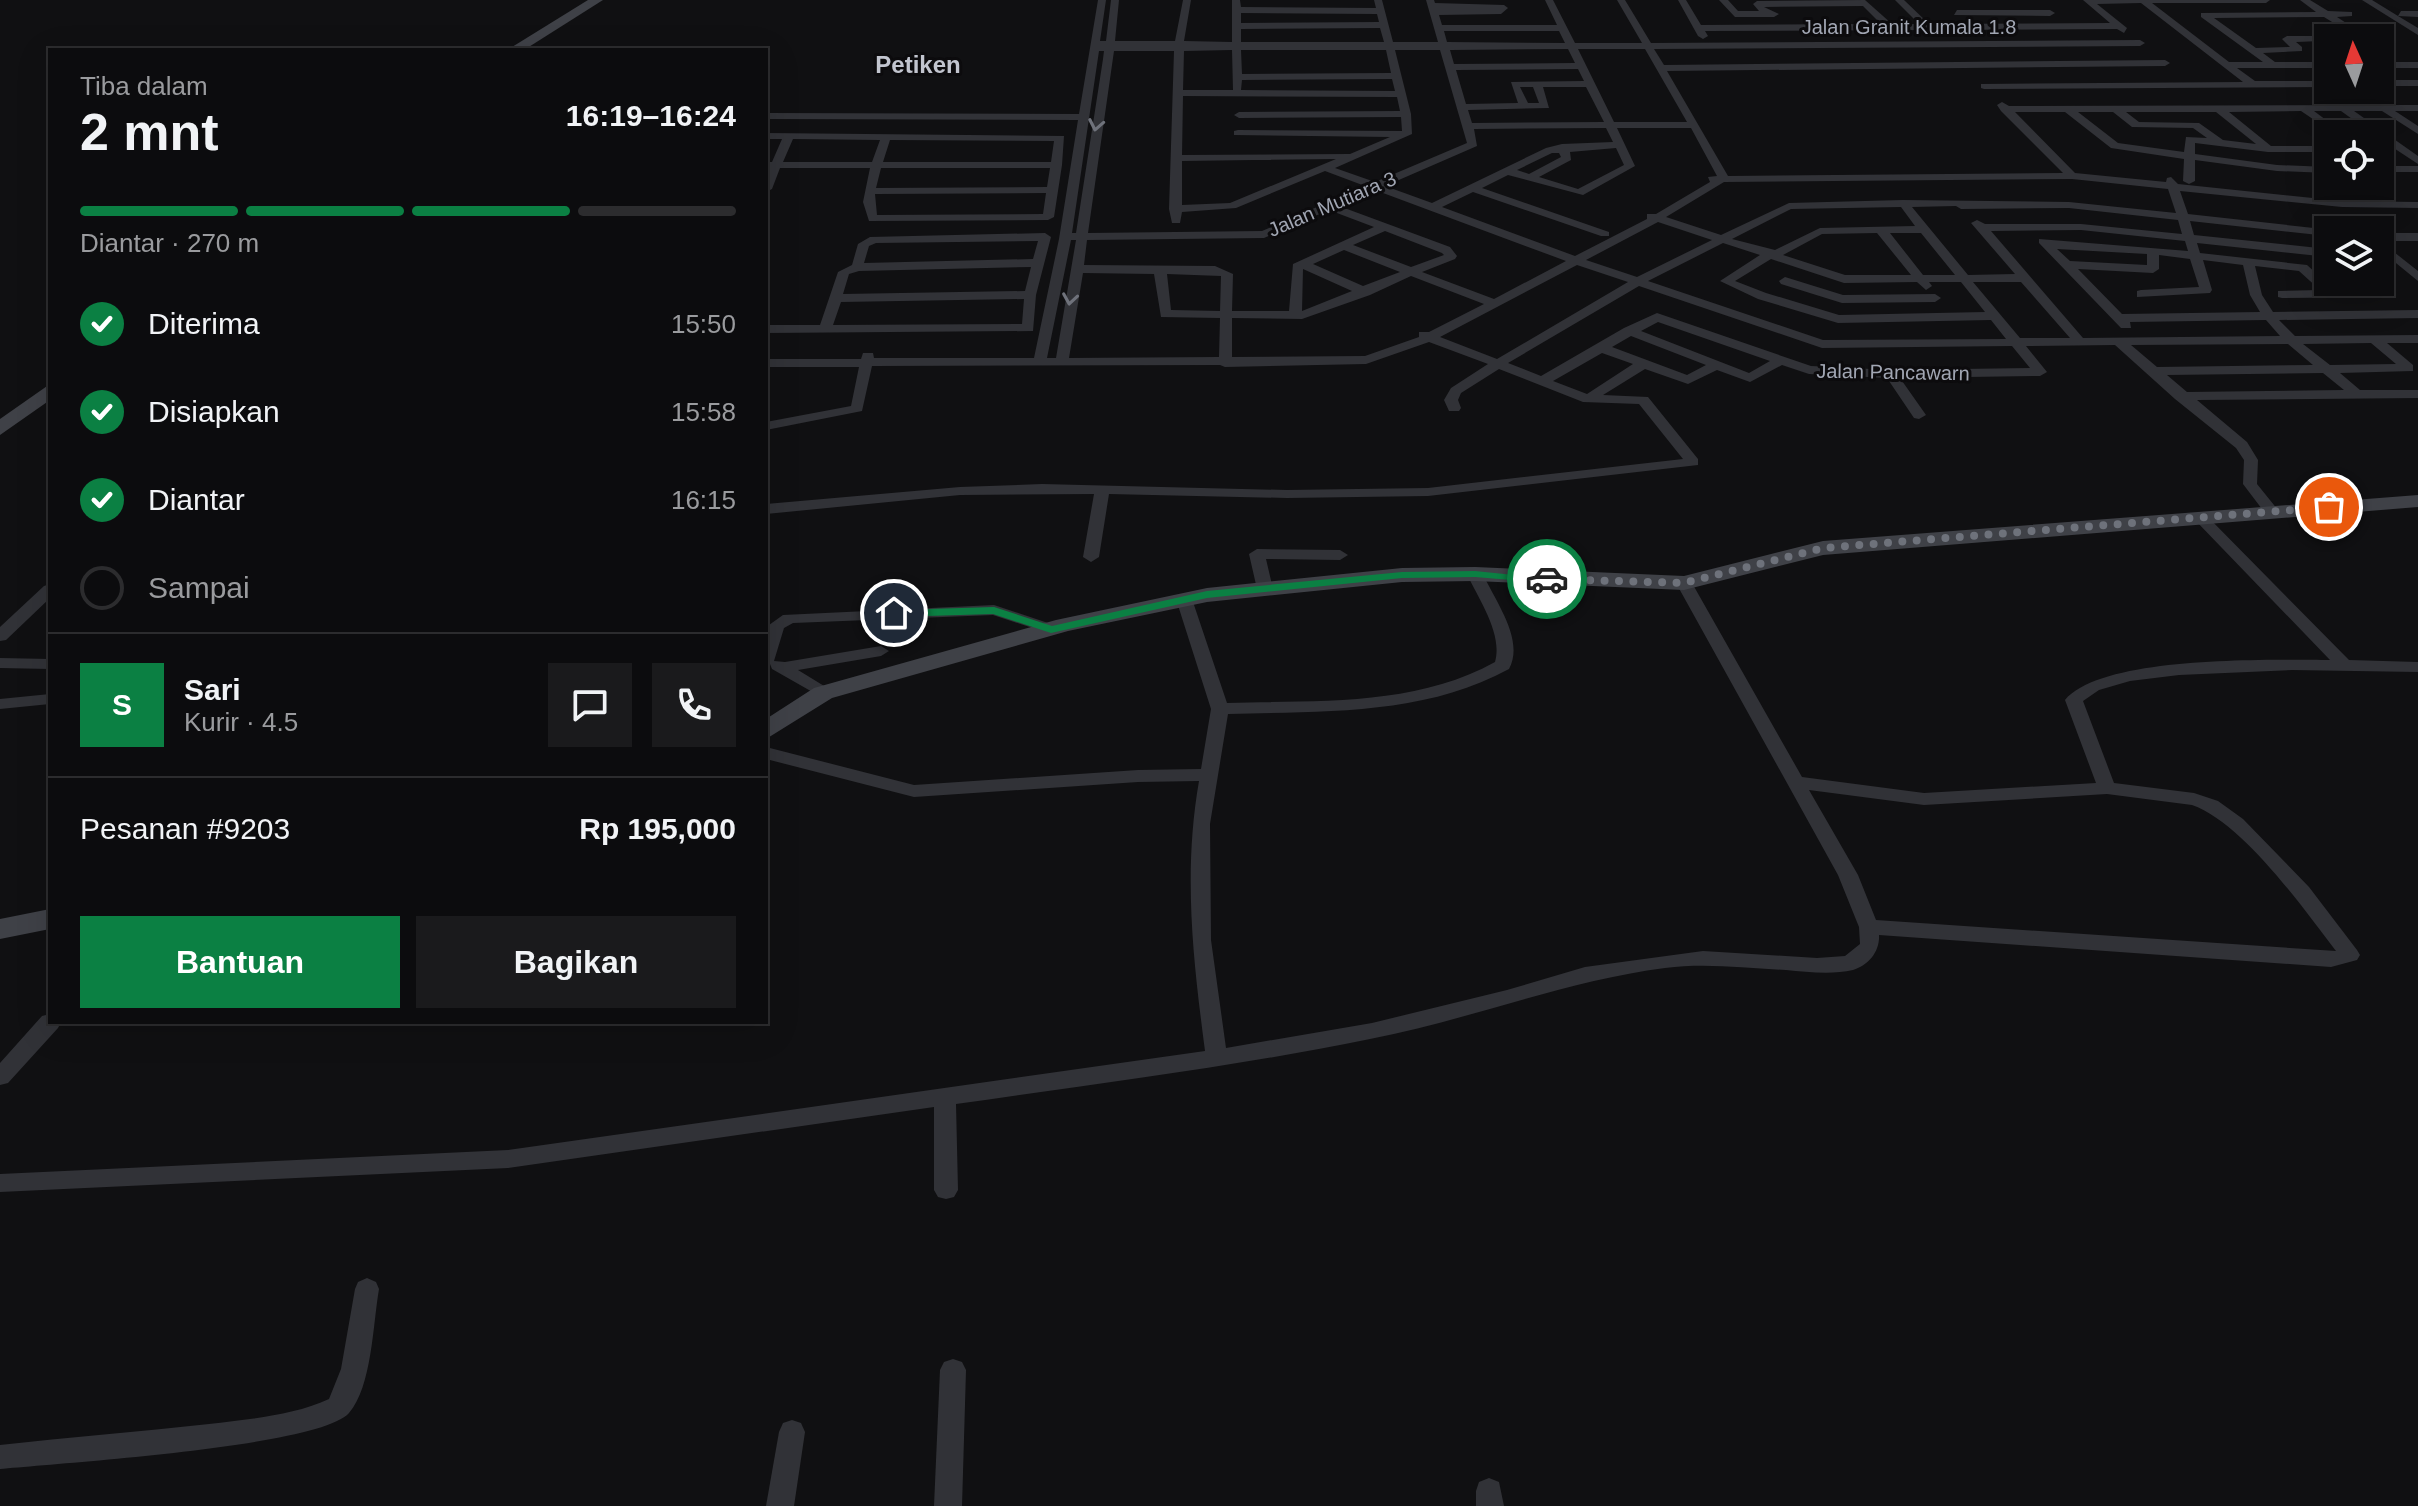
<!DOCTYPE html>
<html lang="id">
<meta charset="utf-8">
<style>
:root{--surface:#0c0c0e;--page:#1a1a1c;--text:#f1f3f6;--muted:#9a9b9e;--line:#2c2c2e;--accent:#0b8043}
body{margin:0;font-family:Arial,sans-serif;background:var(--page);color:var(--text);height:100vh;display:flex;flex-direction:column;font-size:30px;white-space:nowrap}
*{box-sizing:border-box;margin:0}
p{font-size:26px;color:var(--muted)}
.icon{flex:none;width:44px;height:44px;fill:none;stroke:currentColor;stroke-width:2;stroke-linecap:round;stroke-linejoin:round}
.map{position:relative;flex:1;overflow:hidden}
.drawer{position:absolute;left:48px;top:48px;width:720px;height:976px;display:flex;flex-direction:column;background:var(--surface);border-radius:0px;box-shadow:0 8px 32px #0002,0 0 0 2px var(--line)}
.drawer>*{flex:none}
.needle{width:52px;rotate:357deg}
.tools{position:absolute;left:2314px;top:24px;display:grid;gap:16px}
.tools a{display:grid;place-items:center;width:80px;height:80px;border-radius:0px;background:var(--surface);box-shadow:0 8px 32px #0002,0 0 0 2px var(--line);font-size:40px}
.pin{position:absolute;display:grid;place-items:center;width:68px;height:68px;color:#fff;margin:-34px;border:4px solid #fff;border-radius:50%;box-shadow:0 2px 8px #0007}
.courier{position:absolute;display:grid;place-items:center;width:80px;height:80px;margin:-40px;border:6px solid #0b8043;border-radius:50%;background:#fff;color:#222;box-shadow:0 2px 10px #0007}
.headline em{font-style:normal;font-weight:700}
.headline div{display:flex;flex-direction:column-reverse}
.headline{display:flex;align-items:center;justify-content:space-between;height:136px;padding:0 32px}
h1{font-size:52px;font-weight:700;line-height:60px}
.bar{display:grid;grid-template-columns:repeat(4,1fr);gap:12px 8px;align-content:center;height:96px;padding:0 32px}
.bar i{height:10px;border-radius:6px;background:var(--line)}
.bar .active{background:var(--accent)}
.bar p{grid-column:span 4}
.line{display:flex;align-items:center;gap:20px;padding:0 32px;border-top:2px solid var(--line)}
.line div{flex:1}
.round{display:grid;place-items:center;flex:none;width:84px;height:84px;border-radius:0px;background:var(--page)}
ol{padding:0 32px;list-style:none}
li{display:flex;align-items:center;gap:24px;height:88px}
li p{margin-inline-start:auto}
li .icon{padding:8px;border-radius:50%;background:var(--accent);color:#fff;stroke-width:4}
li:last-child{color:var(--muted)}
li i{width:44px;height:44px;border:4px solid var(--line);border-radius:50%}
.action{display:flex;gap:16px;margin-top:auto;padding:16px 32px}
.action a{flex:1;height:92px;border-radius:0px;background:var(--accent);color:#fff;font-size:32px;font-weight:700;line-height:92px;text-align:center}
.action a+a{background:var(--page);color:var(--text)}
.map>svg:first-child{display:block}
</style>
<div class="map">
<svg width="2418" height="1506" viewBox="0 0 2418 1506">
<rect width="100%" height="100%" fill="#101012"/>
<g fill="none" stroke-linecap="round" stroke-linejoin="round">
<g fill="#313237" fill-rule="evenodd">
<path d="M1098 0H1106L1100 41H1106L1111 0H1119L1115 41H1175L1183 0H1191L1184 41 1232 42V0H1240L1241 7 1376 8 1374 0H1382L1393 42H1438L1426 0H1434L1435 3 1504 5 1508 8 1501 14 1439 15 1442 25H1557L1545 0H1553L1575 43H1642L1617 0H1625L1651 43 2140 40 2145 43 2140 46 1654 49 1664 65 2165 60 2170 63 2165 66 1667 71 1728 176 2063 173 2001 111 1997 105 2002 102 2009 106 2418 105V111H2395L2418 126V134L2382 111H2354L2418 156V164L2380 139V134H2373L2341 111H2314L2338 129 2339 131 2335 134 2301 111 2229 112 2271 146H2328V152H2268L2195 143V154L2277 165 2328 167V173L2277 171 2195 160V181L2189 184 2183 181 2184 159 2111 148 2065 112H2015L2075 173 2166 182 2167 178 2171 177 2178 184 2342 201 2418 202V208L2342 207 2180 191 2188 214 2332 230H2328V236L2190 221 2194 235 2328 249V257L2197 243 2200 253 2307 265 2335 290 2383 289 2389 293 2383 297 2282 298 2278 297V291L2320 290 2299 271 2255 266 2262 295 2273 312 2418 310V318L2279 320 2295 336 2418 335V343H2387L2413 365V371L2340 373 2360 390H2418V398L2197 400 2247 442 2258 460 2257 484 2278 510 2270 515 2265 513 2243 484 2244 460 2236 448 2175 399 2115 345 2026 346 2047 372 2040 376 1900 378 1926 415 1919 419 1914 418 1887 378 1809 374 1782 365 1750 382 1717 370 1688 384 1645 369 1603 395 1648 397 1698 459V465L1428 496 1287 498 1109 494 1099 557 1091 562 1083 557 1094 494 960 495 766 514V504L960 487 1042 484 1287 490 1428 488 1683 459 1639 404 1583 402 1499 369 1461 393 1458 400 1461 408 1459 411H1449L1444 400 1451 388 1488 364 1429 342 1366 364 1225 367 1220 365 872 366 862 411 766 430V422L851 406 859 367H766V359H861L863 353H873L874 358H1034L1059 239 1078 120 766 119V113L1079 114ZM1241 13 1377 14 1379 22 1241 23ZM1380 28 1384 42H1241V29ZM1444 31H1559L1565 43 1447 42ZM1568 49 1575 63 1454 64 1450 50ZM1578 49H1645L1687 122H1614ZM1232 50 1233 90H1183L1184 51ZM1241 50H1386L1391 73 1242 74ZM1395 50H1440L1467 143 1375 182 1335 168 1412 134 1411 114ZM1099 51H1104L1103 59 1076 233H1072ZM1114 51H1174L1169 209 1172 223H1180L1182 212 1236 208 1325 171 1365 186 1262 231 1088 233ZM1578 69 1584 81 1511 82 1518 103 1466 104 1456 70ZM1392 79 1395 91 1241 90 1242 80ZM1520 87H1533L1539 103H1528ZM1543 87H1586L1604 122 1472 123 1468 110 1549 108ZM1183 96 1397 97 1400 111 1239 112 1234 115 1239 118 1401 117 1402 131 1238 130 1234 131V135L1390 137 1350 154 1182 155ZM2078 112H2113L2132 127 2193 128 2207 138 2186 137 2184 152 2118 143ZM2126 112H2216L2256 144 2223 140 2199 123 2139 122ZM1606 128 1613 142 1562 144 1546 148 1432 203 1385 186 1477 146 1474 129ZM1617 128H1691L1717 176 1708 177 1710 182 1656 214H1647V219L1575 256 1442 207 1473 192 1601 236H1609V232L1482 188 1508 175 1583 195 1635 166ZM1616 148 1624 165 1578 189 1539 177 1571 160 1570 152ZM1552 153H1559L1561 157 1529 174 1517 170ZM1336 159 1230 203 1182 205V161ZM2072 179 2168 189 2176 213 2069 202 1903 200 1789 203 1721 235 1666 217 1724 182ZM1375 190 1566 261 1494 299 1422 272 1455 259 1457 256 1450 247 1339 206ZM1956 206 1961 209 2069 208 2178 220 2182 234 2081 224H1985L1977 220 1971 223 2015 274 1968 275 1912 207ZM1901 207 1915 226 1820 228 1775 250 1732 239 1791 209ZM1329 210 1374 227 1293 264 1289 311H1232L1233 274 1215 266 1084 265 1087 240 1264 238ZM1658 222 1712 240 1637 277 1586 260ZM2081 230 2185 241 2188 251 2039 239V243L2121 328H2131L2130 322 2266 320 2280 336 2083 338 1991 231ZM1385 231 1442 253 1444 255 1411 267 1353 245ZM1877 233 1911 275H1845L1783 255 1822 234ZM1890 233H1921L1955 275H1923ZM1071 240H1076L1056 358H1047ZM1723 243 1760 255 1720 281 1758 299 1838 323 1991 320 2006 339 1823 340 1648 281ZM2057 249 2147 254V265L2070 261ZM1344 250 1400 272 1363 286 1313 264ZM2159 255 2190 259 2199 287 2141 290 2137 291V297L2210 293 2212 290 2203 260 2243 265 2250 295 2260 312 2122 314 2078 269 2153 273 2159 269ZM1771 259 1844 283 1917 282 1926 290 1932 286 1929 282H1961L1985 312 1839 315 1766 293 1735 281ZM1577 265 1628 282 1497 359 1440 337ZM1303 269 1352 291 1302 311ZM1083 273 1154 274 1161 317 1220 318 1219 357 1069 358ZM1167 274 1221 276 1220 311 1171 310ZM1411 276 1484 304 1429 332H1419V337L1365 356 1232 357V318L1302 319 1370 295ZM1973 282H2021L2070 338H2020ZM1639 286 1822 348 2012 346 2030 368 1891 370 1811 366 1657 313 1624 328 1541 376 1508 363ZM1658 322 1770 361 1749 373 1641 331ZM1631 336 1706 365 1687 375 1612 347ZM2371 343 2396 364 2330 365 2303 344ZM2288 344 2313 365 2157 367 2131 345ZM1602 353 1633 364 1587 394 1553 381ZM2323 373 2344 390 2187 392 2167 375Z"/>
<polygon points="1678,0 1686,0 1701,25 1881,24 1863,6 1764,7 1779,14 1774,17 1735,17 1719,0 1728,0 1738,11 1759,11 1753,4 1757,1 1865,0 1892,24 1919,24 1895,0 1904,0 1929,24 2110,23 2083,0 2270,0 2266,3 2152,3 2229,62 2263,62 2201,17 2201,13 2316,12 2300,0 2310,0 2328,11 2352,12 2352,16 2337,17 2369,38 2358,38 2324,17 2214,18 2256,48 2290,47 2282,39 2287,36 2325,36 2322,41 2296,42 2302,47 2302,51 2263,53 2275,62 2328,62 2328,68 2237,68 2255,81 2328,81 2328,87 1984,89 1981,88 1981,84 2243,82 2141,3 2097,4 2127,28 2124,33 2117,29 1705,31 1708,36 1703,39 1698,36"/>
<polygon points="2362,0 2372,0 2398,16 2401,11 2418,11 2418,17 2398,16 2418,28 2418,35"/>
<polygon points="1957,10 2050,10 2055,13 2050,16 1954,15"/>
<rect x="2380" y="62" width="38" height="6"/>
<rect x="2380" y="80" width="38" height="6"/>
<path d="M766 133 1064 136 1062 165 1054 217 1048 220 869 221 863 202 870 168H780L772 189 766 192V176L770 168H766V162H772L782 139H766ZM793 139 880 140 872 162H783ZM890 140 1054 141 1051 162H883ZM881 168H1050L1047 187 876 188ZM1046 193 1043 214 877 215 875 194Z"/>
<rect x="2380" y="166" width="38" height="6"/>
<path d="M1045 233 1051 237 1036 295 1033 331 766 333V325H820L838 272 852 265 858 244 870 237ZM1038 241 1033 259 864 263 869 246 876 243ZM1031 267 1025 291 843 294 849 274 859 271ZM1024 299 1022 324 833 325 841 302Z"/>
<polygon points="2380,233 2418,233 2418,241 2380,241 2418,271 2418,281 2380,250"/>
<polygon points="1785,277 1843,295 1935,294 1941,298 1935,302 1842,303 1781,284 1779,281"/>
<path d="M2200 512 2205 514 2349 660 2418 662V672L2292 670 2179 675 2130 681 2099 690 2083 701 2114 783 2194 793 2218 801 2243 819 2309 887 2357 950 2360 955 2357 960 2331 967 1879 935C1880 951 1869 965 1853 970 1832 975 1807 972 1786 970 1746 968 1705 963 1665 968 1564 981 1469 1020 1370 1039 1233 1067 1094 1084 956 1104L958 1190 954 1197 946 1199 938 1197 934 1190V1107L508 1168 0 1192V1174L508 1150 1205 1051C1193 959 1183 873 1199 781L1138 782 914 797 766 759V747L914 785 1138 770 1201 769 1211 709 1176 599 1184 594 1192 599 1227 703C1317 700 1414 707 1495 662 1503 634 1479 600 1467 574L1475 569 1483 574C1495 601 1525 640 1509 669 1423 716 1323 711 1228 714L1210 824 1211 940 1226 1048 1372 1023 1507 990 1585 967 1703 951 1817 958 1845 956 1860 944 1859 927 1838 875 1676 583 1678 580 1684 578 1692 583 1802 777 1924 793 2096 783 2065 700C2103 655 2272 660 2330 660L2195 520V514ZM1809 790 1924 805 2107 794 2192 805C2243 823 2303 908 2336 951L1876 920 1858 875Z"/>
<polygon points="1257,549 1340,550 1348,555 1340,560 1266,559 1273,589 1265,594 1257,589 1249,554"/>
<polygon points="50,584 50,598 6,640 0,641 0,627 44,586"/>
<polygon points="994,605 1057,626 1059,629 1051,634 993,615 793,623 784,628 774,661 785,662 881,646 889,651 881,656 798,670 829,689 832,693 823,698 772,669 770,664 766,665 769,625 783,615"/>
<polygon points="0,658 50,659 50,669 0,668"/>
<polygon points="50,694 50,704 0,709 0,699"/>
<polygon points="50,1014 50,1022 61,1022 58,1028 8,1083 0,1085 0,1063 42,1016"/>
<path d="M367 1278 376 1282 379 1289C373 1323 372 1387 349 1413 319 1447 58 1463 0 1469V1445C69 1437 139 1432 209 1424 248 1419 292 1416 329 1399L341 1369 355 1289 358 1282Z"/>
<polygon points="953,1359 962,1362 966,1370 962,1506 934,1506 940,1370 944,1362"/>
<polygon points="792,1420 801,1423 805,1432 794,1506 766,1506 779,1432 783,1423"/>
<polygon points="1489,1478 1499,1482 1504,1506 1476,1506 1476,1491 1479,1482"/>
</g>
<g fill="#3f4147" fill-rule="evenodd">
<polygon points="588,0 603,0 524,50 507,50"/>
<polygon points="50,384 50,400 0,435 0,419"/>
<polygon points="2418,495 2418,507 1823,555 1684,590 1475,581 1402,582 1207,602 1068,631 832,698 766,739 766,719 814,688 1056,620 1207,588 1402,568 1475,567 1684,576 1823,541"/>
<polygon points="50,909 50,929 0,939 0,919"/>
</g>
</g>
<defs><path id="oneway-chevron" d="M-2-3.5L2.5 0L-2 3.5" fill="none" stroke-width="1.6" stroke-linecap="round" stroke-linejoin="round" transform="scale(2)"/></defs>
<g stroke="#6f727b">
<use href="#oneway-chevron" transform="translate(1096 125) rotate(101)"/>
<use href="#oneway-chevron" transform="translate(1070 299) rotate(99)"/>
</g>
<polygon fill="#0b8043" points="1475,571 1552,579 1547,583 1475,577 1402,578 1207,598 1051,633 993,614 894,617 888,613 894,610 994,607 1052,626 1207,591 1402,572"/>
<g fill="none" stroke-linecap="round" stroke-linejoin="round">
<polyline stroke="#6e727b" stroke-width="8" stroke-dasharray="0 14.4" points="1547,579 1684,583 1823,548 2329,507"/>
</g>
<g text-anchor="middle" stroke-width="6" stroke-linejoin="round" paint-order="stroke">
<g font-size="20" fill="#a1a6b3" stroke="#0c0b0d">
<text x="1909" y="34">Jalan Granit Kumala 1.8</text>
<text transform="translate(1332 204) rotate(-23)" y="7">Jalan Mutiara 3</text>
<text transform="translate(1893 372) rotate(1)" y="7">Jalan Pancawarn</text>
</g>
<g font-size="24" font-weight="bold" fill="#c2c5cf" stroke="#0c0b0d">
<text x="918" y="73">Petiken</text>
</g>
</g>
</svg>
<div class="tools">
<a><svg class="needle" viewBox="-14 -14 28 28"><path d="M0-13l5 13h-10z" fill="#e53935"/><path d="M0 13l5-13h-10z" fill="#9a9b9e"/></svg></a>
<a><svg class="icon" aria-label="locate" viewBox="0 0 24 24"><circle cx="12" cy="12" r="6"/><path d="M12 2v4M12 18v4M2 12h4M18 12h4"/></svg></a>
<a><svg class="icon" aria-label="layers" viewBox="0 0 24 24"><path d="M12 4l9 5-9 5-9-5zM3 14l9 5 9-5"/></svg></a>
</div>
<div class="pin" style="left:2329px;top:507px;background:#ea580c"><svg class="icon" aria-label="bag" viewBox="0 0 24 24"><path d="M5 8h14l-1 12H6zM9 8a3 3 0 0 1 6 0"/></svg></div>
<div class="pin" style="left:894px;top:613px;background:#1f2937"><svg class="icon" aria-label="home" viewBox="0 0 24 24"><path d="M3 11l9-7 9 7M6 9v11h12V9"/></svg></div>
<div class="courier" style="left:1547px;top:579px"><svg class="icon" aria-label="car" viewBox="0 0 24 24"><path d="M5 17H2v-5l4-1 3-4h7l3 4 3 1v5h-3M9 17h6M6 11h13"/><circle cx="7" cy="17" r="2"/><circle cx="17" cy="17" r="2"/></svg></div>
<section class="drawer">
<div class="headline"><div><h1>2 mnt</h1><p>Tiba dalam</p></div><em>16:19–16:24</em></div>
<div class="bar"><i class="active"></i><i class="active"></i><i class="active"></i><i></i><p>Diantar · 270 m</p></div>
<ol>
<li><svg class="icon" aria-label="check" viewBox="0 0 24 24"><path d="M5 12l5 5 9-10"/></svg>Diterima<p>15:50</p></li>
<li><svg class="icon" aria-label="check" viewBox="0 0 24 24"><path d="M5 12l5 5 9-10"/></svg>Disiapkan<p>15:58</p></li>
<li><svg class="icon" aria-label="check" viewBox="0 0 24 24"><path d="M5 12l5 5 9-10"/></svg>Diantar<p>16:15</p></li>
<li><i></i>Sampai</li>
</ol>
<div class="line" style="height:144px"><b class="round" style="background:var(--accent);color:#fff">S</b><div><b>Sari</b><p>Kurir · 4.5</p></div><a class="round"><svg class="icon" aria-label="chat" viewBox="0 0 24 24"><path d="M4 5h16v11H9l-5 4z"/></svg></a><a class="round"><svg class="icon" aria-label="phone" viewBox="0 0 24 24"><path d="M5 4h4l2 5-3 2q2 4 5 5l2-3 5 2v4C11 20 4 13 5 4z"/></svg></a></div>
<div class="line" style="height:104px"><div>Pesanan #9203</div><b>Rp 195,000</b></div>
<div class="action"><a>Bantuan</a><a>Bagikan</a></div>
</section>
</div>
